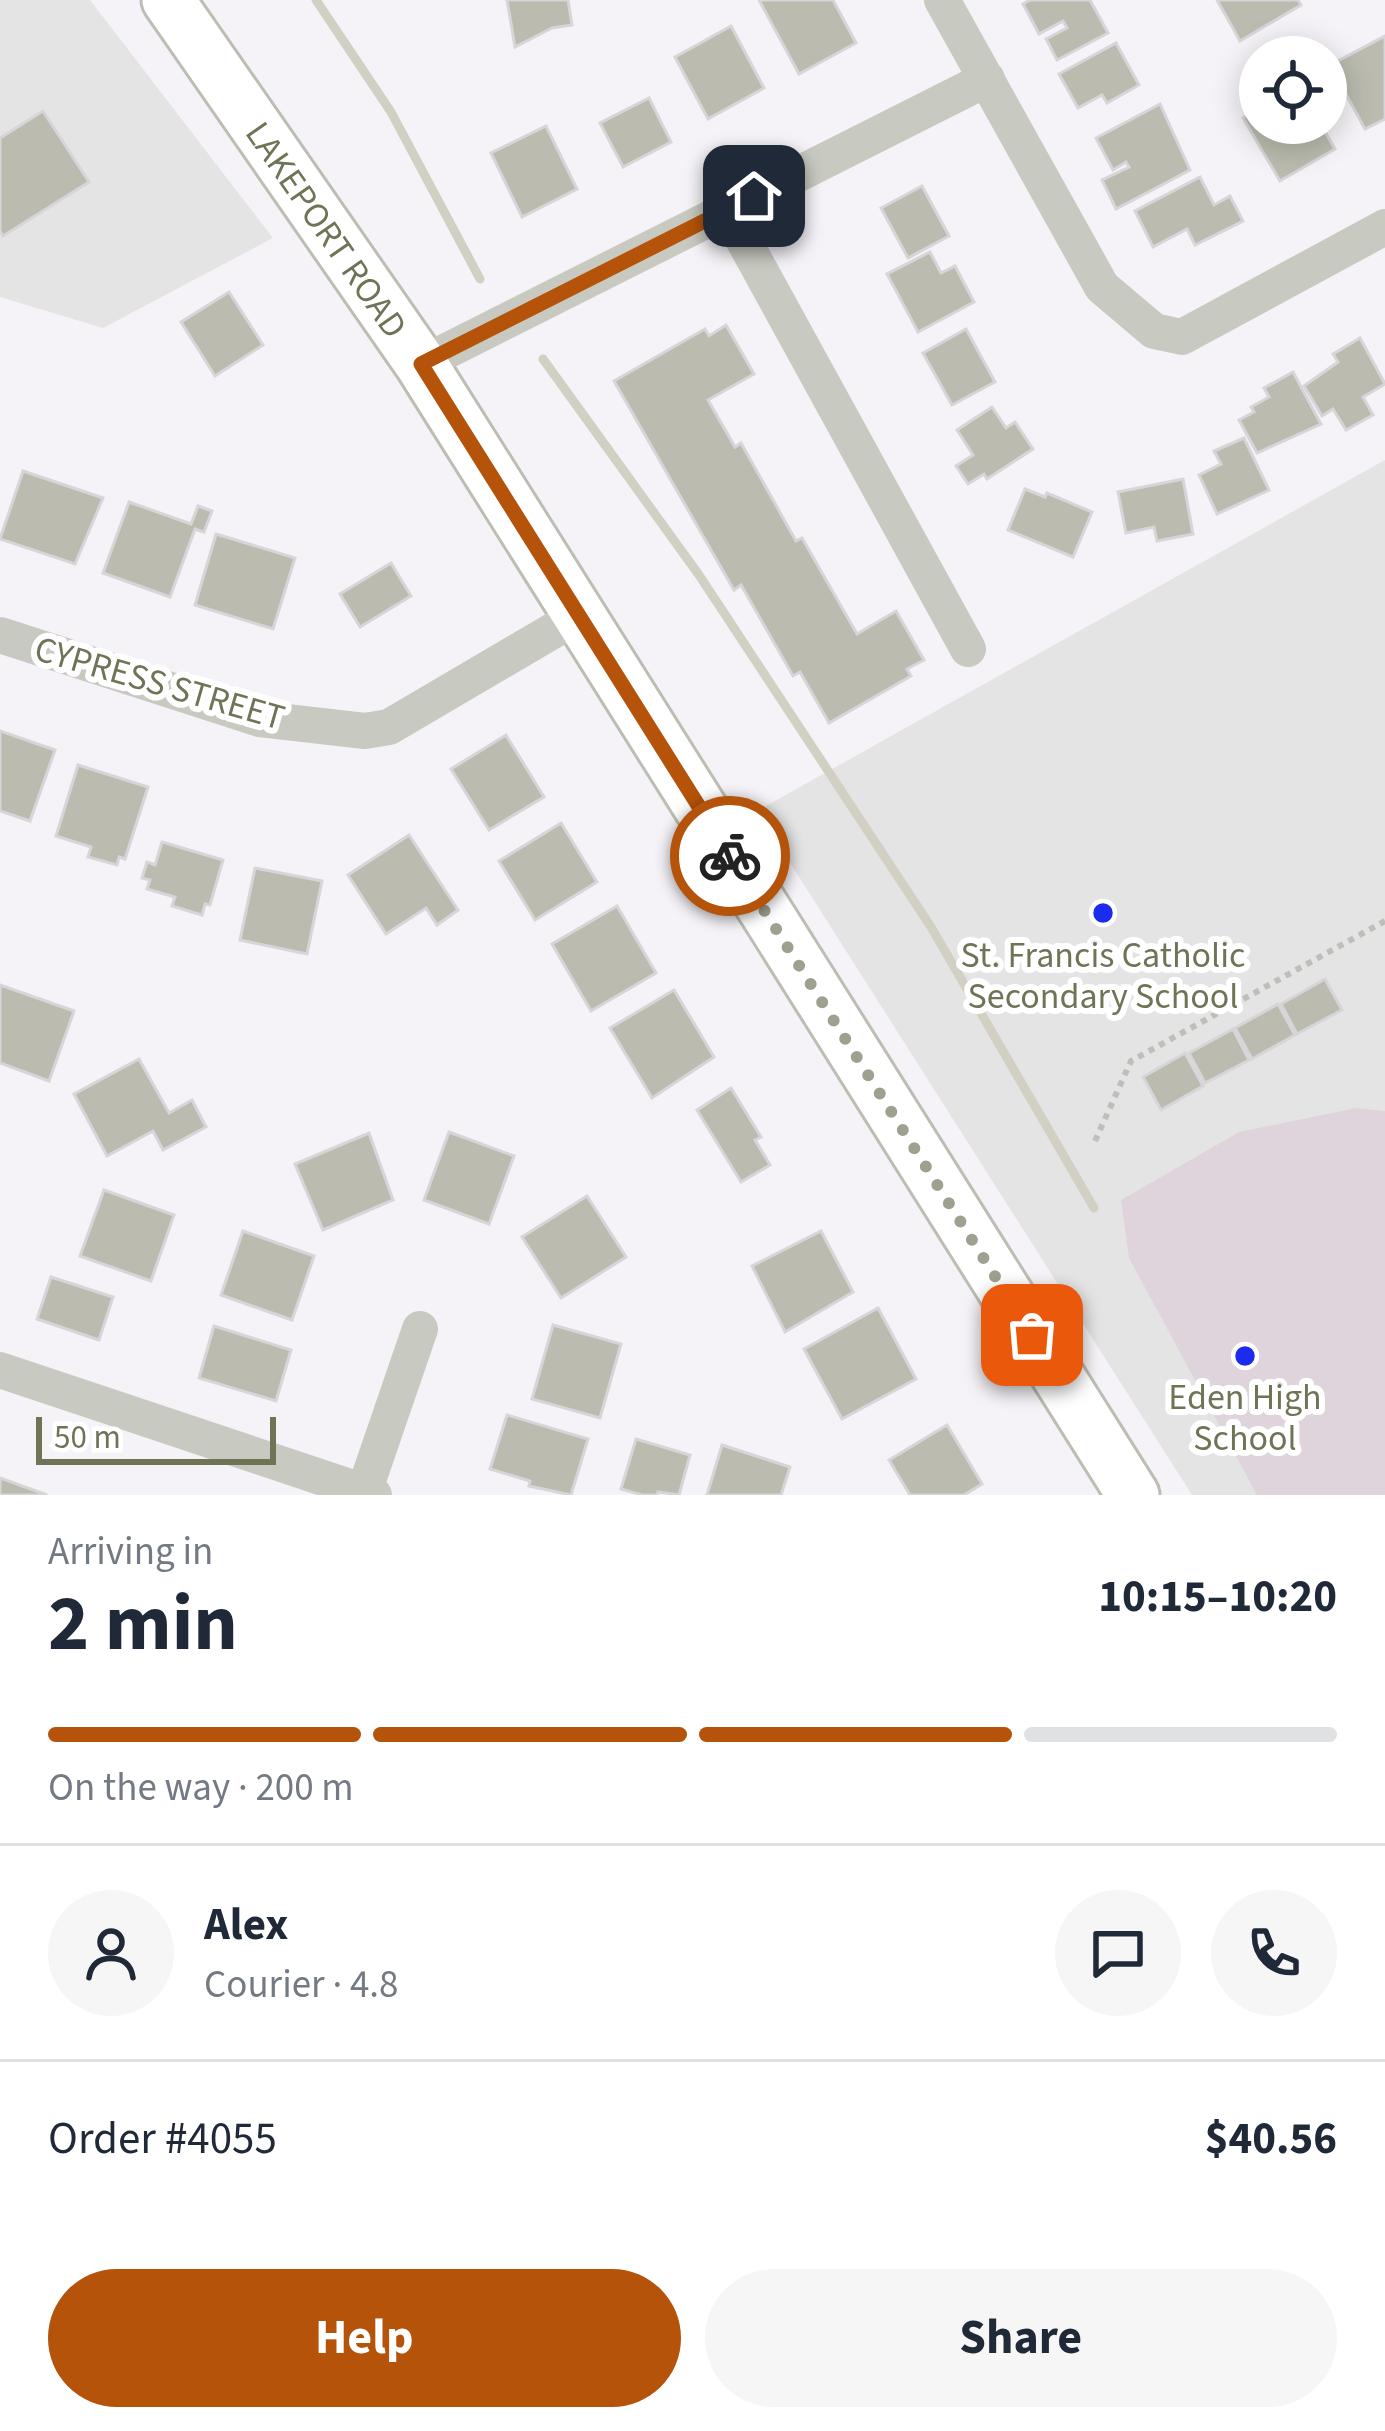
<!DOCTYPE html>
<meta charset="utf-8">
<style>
:root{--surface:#fff;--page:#f6f6f7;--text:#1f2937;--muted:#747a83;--line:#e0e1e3;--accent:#b45309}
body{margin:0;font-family:"Source Sans 3",sans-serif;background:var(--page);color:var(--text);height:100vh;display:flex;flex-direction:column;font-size:45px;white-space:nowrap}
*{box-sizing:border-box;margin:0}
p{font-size:39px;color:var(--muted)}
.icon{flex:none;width:66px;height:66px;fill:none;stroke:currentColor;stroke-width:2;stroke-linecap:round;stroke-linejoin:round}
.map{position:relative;height:1495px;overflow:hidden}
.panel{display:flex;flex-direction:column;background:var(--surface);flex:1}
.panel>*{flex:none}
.controls{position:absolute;left:1239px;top:36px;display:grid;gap:24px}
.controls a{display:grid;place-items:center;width:108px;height:108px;border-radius:50%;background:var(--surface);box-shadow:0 6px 30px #0003;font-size:60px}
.scale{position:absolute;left:36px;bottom:30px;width:240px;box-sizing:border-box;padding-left:12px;border:6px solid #707457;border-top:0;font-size:33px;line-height:42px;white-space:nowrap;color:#707457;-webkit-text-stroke:9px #fff;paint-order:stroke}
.pin{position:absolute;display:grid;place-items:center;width:102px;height:102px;color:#fff;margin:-51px;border-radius:24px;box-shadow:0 6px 18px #0006}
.courier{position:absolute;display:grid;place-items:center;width:120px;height:120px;margin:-60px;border:9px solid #b45309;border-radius:50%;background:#fff;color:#222;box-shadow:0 3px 15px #0007}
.headline em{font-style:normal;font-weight:700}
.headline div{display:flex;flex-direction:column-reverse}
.headline{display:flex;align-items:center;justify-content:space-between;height:204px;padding:0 48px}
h1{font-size:78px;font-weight:700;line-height:90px}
.bar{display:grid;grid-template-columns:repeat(4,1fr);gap:18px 12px;align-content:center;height:144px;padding:0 48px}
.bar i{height:15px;border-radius:9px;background:var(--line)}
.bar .selected{background:var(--accent)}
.bar p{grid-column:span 4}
.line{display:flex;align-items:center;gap:30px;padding:0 48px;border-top:3px solid var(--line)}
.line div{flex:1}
.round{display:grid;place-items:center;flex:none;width:126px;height:126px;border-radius:63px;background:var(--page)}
.action{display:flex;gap:24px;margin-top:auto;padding:24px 48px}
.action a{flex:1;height:138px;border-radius:72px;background:var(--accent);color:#fff;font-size:48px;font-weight:700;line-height:138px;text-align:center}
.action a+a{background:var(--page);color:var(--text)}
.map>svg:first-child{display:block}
</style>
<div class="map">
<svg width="1385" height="1495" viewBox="0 0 1385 1495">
<rect width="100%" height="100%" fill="#f5f3f7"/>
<g fill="#e5e4e4">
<polygon points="0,0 90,0 273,238 103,328 0,297"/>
<polygon points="1385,460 1385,1495 1192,1495 757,811"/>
</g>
<polygon fill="#dfd4db" points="1356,1108 1385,1111 1385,1495 1257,1495 1129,1258 1121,1200 1239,1132"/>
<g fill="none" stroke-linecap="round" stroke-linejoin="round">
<g stroke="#d1d0c3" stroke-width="9">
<polyline points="316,0 391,112 480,279"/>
<polyline points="543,359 699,575 931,927 1094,1208"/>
</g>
</g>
<g fill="#bbbcaf" stroke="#d7d5d8" stroke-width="3">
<polygon points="507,0 568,0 572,25 552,28 515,47"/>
<polygon points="759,0 833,0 856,43 799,74"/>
<polygon points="1030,0 1090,0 1108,33 1057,60 1046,39 1067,28 1063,21 1039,34 1023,4"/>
<polygon points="1217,0 1298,0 1301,5 1240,41"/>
<polygon points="731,26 764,88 708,119 675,57"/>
<polygon points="1385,36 1385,119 1365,129 1330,65"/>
<polygon points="1116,43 1139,85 1107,103 1102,95 1078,108 1059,74"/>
<polygon points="649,98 671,142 623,167 600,123"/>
<polygon points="1160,104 1190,170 1116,209 1102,180 1129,167 1126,162 1113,170 1096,138"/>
<polygon points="1260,108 1260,123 1320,123 1335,149 1280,181 1243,118"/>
<polygon points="43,111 89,182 3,236 0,231 0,138"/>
<polygon points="546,126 577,189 522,217 491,153"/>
<polygon points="1200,177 1214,205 1230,196 1243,221 1195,245 1187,229 1153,247 1135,211"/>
<polygon points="922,186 949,236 908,258 881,208"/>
<polygon points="930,252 941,273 955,266 974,302 918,332 887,274"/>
<polygon points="229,292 263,345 215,376 181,322"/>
<polygon points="726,325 754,374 708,400 735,447 741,443 796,541 802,538 857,634 896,611 924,660 907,669 911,676 829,723 800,672 793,676 741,585 734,590 614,381 705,329 709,336"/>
<polygon points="966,329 995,382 952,405 923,353"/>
<polygon points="1360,338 1385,384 1363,397 1373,415 1346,430 1333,409 1322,416 1304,386 1338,362 1333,354"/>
<polygon points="1293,372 1321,424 1257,453 1239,420 1254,412 1251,407 1269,397 1264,388"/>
<polygon points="992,407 1006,428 1015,422 1033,449 987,479 984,474 968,484 956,466 973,455 957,430"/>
<polygon points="1244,438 1269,490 1217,514 1199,475 1221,464 1214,451"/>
<polygon points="23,471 103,498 75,564 0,539"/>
<polygon points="1183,479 1193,534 1157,541 1154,527 1126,533 1118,492"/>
<polygon points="1025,489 1045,497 1047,493 1092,512 1073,557 1008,530"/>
<polygon points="129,502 191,524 198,506 212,511 204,532 195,529 170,597 103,573"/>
<polygon points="216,534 295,558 273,629 195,605"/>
<polygon points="391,563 411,596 360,627 340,594"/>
<polygon points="0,731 55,750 30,821 0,811"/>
<polygon points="506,735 544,797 489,830 451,769"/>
<polygon points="78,765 148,787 125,859 119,857 117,865 88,857 91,847 56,836"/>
<polygon points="561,823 597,882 535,920 499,861"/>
<polygon points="409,835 458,910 437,925 426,908 386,934 348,875"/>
<polygon points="162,842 223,860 210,905 205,904 202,915 172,906 175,897 147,889 150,880 142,878 147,862 155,865"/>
<polygon points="255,868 322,881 307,954 240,940"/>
<polygon points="617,906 656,973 591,1011 552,944"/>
<polygon points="1325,979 1342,1010 1297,1034 1281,1004"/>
<polygon points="0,985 74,1011 49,1081 0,1063"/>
<polygon points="674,990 714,1057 652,1098 610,1028"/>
<polygon points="1278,1004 1295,1035 1252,1059 1235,1028"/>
<polygon points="1233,1029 1249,1060 1205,1083 1189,1053"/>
<polygon points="1185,1053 1203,1086 1161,1110 1143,1077"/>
<polygon points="139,1059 169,1113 192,1100 206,1127 163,1150 153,1131 107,1156 74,1094"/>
<polygon points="731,1088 761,1137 755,1140 770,1165 741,1182 697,1110"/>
<polygon points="449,1132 514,1156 489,1224 424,1200"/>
<polygon points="369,1133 393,1200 323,1230 295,1164"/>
<polygon points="104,1190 174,1215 151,1281 80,1256"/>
<polygon points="587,1196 626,1257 561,1298 522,1237"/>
<polygon points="243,1231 314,1256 292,1320 221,1295"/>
<polygon points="821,1231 853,1292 785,1332 752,1266"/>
<polygon points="51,1277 113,1297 99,1340 37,1319"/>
<polygon points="878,1308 916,1379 842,1419 804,1349"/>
<polygon points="553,1325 621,1344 600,1418 532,1399"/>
<polygon points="214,1326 291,1350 276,1401 199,1378"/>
<polygon points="507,1415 588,1439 571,1495 529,1486 530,1481 490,1469"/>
<polygon points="947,1425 982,1484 964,1495 910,1495 889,1460"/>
<polygon points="636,1439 690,1455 679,1495 658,1492 657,1495 642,1495 621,1489"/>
<polygon points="722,1445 790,1467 781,1495 707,1495"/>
<polygon points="0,1478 47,1495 0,1495"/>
</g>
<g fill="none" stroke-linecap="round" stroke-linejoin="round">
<defs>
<g id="secondary">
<path id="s1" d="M168 0 421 364 1133 1495"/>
</g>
</defs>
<use href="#secondary" stroke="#bdbeb3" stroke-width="57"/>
<polyline stroke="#bebfb9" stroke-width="6" stroke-dasharray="6 6" stroke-linecap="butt" points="1095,1141 1131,1061 1385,921"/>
<g stroke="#c8cac1" stroke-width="36">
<polyline points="942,0 1102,287 1154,331 1182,337 1385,227"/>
<polyline points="727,210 968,649"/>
<polyline points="421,364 987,79"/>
<polyline points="0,635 260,719 365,731 389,727 578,616"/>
<polyline points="0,1370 374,1495"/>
<polyline points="364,1492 420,1329"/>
</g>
<use href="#secondary" stroke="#fff" stroke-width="51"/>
</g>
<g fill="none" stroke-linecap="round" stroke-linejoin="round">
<polyline stroke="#9fa08f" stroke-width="12" stroke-dasharray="0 21.6" points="730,856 1032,1335"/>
<polyline stroke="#b45309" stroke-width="15" points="730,856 421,364 754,196"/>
</g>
<g fill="#1b2cee" stroke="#fff" stroke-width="4.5">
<circle cx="1103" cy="913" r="12"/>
<circle cx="1245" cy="1356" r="12"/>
</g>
<g text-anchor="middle" stroke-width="12" stroke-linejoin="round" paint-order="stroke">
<g font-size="36" fill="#707457" stroke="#fff">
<text dy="13" stroke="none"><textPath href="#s1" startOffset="279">LAKEPORT ROAD</textPath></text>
<text transform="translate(160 682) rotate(16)" y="13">CYPRESS STREET</text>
</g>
<g font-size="36" fill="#707457" stroke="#fff">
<text x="1103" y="967">St. Francis Catholic<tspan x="1103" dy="41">Secondary School</tspan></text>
<text x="1245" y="1409">Eden High<tspan x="1245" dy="41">School</tspan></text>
</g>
</g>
</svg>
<div class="controls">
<a><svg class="icon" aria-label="locate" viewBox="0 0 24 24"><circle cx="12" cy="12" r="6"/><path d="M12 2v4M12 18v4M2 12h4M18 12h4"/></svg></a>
</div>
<div class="scale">50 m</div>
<div class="pin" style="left:1032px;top:1335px;background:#ea580c"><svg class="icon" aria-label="bag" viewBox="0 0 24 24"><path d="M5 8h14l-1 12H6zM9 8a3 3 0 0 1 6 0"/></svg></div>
<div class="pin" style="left:754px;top:196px;background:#1f2937"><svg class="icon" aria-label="home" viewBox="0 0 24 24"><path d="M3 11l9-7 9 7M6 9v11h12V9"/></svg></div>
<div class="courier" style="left:730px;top:856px"><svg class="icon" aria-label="bike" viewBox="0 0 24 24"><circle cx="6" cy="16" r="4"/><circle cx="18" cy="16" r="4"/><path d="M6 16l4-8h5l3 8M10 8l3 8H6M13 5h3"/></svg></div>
</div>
<section class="panel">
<div class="headline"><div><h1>2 min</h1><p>Arriving in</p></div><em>10:15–10:20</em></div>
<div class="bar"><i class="selected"></i><i class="selected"></i><i class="selected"></i><i></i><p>On the way · 200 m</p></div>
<div class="line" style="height:216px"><a class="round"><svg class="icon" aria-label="person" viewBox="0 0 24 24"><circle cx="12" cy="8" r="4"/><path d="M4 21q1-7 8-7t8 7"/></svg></a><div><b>Alex</b><p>Courier · 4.8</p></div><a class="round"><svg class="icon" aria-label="chat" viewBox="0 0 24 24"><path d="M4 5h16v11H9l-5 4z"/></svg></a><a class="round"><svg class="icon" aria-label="phone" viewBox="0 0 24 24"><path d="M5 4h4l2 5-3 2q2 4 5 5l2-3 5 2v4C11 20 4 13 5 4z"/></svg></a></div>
<div class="line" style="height:156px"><div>Order #4055</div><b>$40.56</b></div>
<div class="action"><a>Help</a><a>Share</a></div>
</section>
